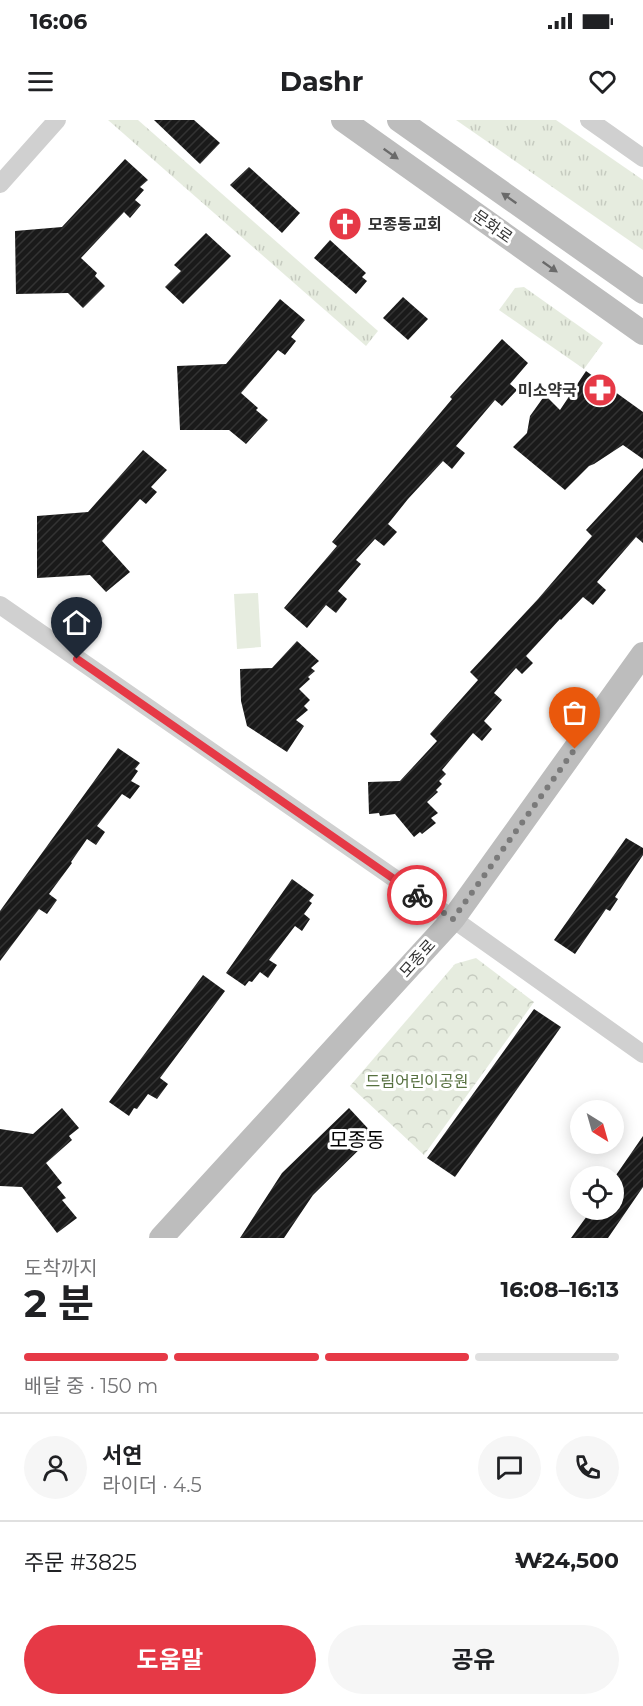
<!DOCTYPE html>
<html lang="ko">
<meta charset="utf-8">
<style>
:root{--surface:#fff;--page:#f6f6f6;--text:#202124;--muted:#757577;--line:#e0e0e0;--accent:#e63946}
body{margin:0;font-family:Montserrat,"Noto Sans KR",sans-serif;background:var(--page);color:var(--text);height:100vh;display:flex;flex-direction:column;font-size:22px;white-space:nowrap}
*{box-sizing:border-box;margin:0}
p{font-size:20px;color:var(--muted)}
.icon{flex:none;width:33px;height:33px;fill:none;stroke:currentColor;stroke-width:2;stroke-linecap:round;stroke-linejoin:round}
.map{position:relative;height:1118px;overflow:hidden}
.panel{display:flex;flex-direction:column;background:var(--surface);flex:1}
.panel>*{flex:none}
.needle{width:39px;rotate:143deg}
.controls{position:absolute;left:570px;top:980px;display:grid;gap:12px}
.controls a{display:grid;place-items:center;width:54px;height:54px;border-radius:50%;background:var(--surface);box-shadow:0 3px 15px #0003;font-size:30px}
.pin{position:absolute;display:grid;place-items:center;width:51px;height:51px;color:#fff;margin:-62px -26px;border-radius:50% 50% 50% 0;rotate:-45deg;box-shadow:0 0 6px #0007}
.pin .icon{rotate:45deg}
.courier{position:absolute;display:grid;place-items:center;width:60px;height:60px;margin:-30px;border:4px solid #e63946;border-radius:50%;background:#fff;color:#222;box-shadow:0 2px 8px #0007}
.head em{font-style:normal;font-weight:700}
.head div{display:flex;flex-direction:column-reverse}
.head{display:flex;align-items:center;justify-content:space-between;height:102px;padding:0 24px}
h1{font-size:39px;font-weight:700;line-height:45px}
.bar{display:grid;grid-template-columns:repeat(4,1fr);gap:9px 6px;align-content:center;height:72px;padding:0 24px}
.bar i{height:8px;border-radius:4px;background:var(--line)}
.bar .active{background:var(--accent)}
.bar p{grid-column:span 4}
.line{display:flex;align-items:center;gap:15px;padding:0 24px;border-top:2px solid var(--line)}
.line div{flex:1}
.round{display:grid;place-items:center;flex:none;width:63px;height:63px;border-radius:32px;background:var(--page)}
.cta{display:flex;gap:12px;margin-top:auto;padding:12px 24px}
.cta a{flex:1;height:69px;border-radius:36px;background:var(--accent);color:#fff;font-size:24px;font-weight:700;line-height:69px;text-align:center}
.cta a+a{background:var(--page);color:var(--text)}
.status{display:flex;justify-content:space-between;align-items:center;height:42px;padding:0 30px;background:var(--surface);direction:ltr}
.status svg{height:16px;fill:currentColor}
header{display:flex;justify-content:space-between;align-items:center;height:78px;padding:0 24px;background:var(--surface);font-size:27px;font-weight:700}
.map>svg:first-child{display:block}
</style>
<div class="status"><b>16:06</b><svg viewBox="0 0 49 12"><path d="M0 12V9h3v3zM5 12V6h3v6zM10 12V3h3v9zM15 12V0h3v12zM26 1h20v11H26zM47 4h2v5h-2z"/></svg></div>
<header><svg class="icon" aria-label="menu" viewBox="0 0 24 24"><path d="M4 6h16M4 12h16M4 18h16"/></svg>Dashr<svg class="icon" aria-label="heart" viewBox="0 0 24 24"><path d="M12 20l-8-8c-3-5 5-10 8-4 3-6 11-1 8 4z"/></svg></header>
<div class="map">
<svg width="643" height="1118" viewBox="0 0 643 1118">
<defs>
<pattern id="grass-tufts" width="24" height="20" patternUnits="userSpaceOnUse" patternTransform="scale(1.5)"><rect width="24" height="20" fill="#e6ecdf"/><path d="M3 7l-1-3M5 7V3M7 7l1-3M15 17l-1-3M17 17v-4M19 17l1-3" fill="none" stroke="#c6cbc0"/></pattern>
<pattern id="forest-crowns" width="20" height="18" patternUnits="userSpaceOnUse" patternTransform="scale(1.5)"><rect width="20" height="18" fill="#e6ecdf"/><path d="M2 6a3 3 0 1 1 6 0M12 15a3 3 0 1 1 6 0" fill="none" stroke="#c6cbc0"/></pattern>
<pattern id="building-hatch" width="6" height="6" patternUnits="userSpaceOnUse" patternTransform="scale(1.5)"><rect width="6" height="6" fill="#1a1a1a"/><path d="M-1 1l2-2M0 6l6-6M5 7l2-2" fill="none" stroke="#333"/></pattern>
</defs>
<rect width="100%" height="100%" fill="#fff"/>
<g fill="url(#grass-tufts)">
<polygon points="108,0 138,0 378,211 366,226"/>
<polygon points="456,0 556,0 643,60 643,130"/>
<polygon points="524,167 603,223 584,249 499,190 515,168"/>
</g>
<polygon fill="url(#forest-crowns)" points="476,838 534,882 424,1035 350,966 455,844"/>
<polygon fill="#e6ecdf" points="258,473 261,527 237,529 234,474"/>
<g fill="url(#building-hatch)">
<polygon points="154,0 194,0 220,23 200,44"/>
<polygon points="125,39 148,60 140,67 144,70 135,80 141,85 130,98 124,92 81,138 97,153 95,156 105,166 83,188 68,173 16,174 15,111 62,107"/>
<polygon points="249,47 300,93 282,113 230,65"/>
<polygon points="206,113 231,136 183,184 165,167 181,151 174,145"/>
<polygon points="330,120 366,153 362,157 367,161 356,174 314,138"/>
<polygon points="403,177 428,199 408,220 383,198"/>
<polygon points="280,179 305,200 291,217 296,221 285,235 278,230 241,273 258,288 256,290 268,300 246,324 229,310 180,310 177,246 226,244"/>
<polygon points="502,219 528,243 510,264 517,270 502,286 495,280 456,326 465,333 452,349 443,341 408,379 388,404 397,412 384,426 375,419 356,440 361,444 338,471 347,479 336,493 326,485 307,508 284,488 337,426 332,422 452,279 450,277"/>
<polygon points="586,251 643,292 643,339 623,325 594,344 589,346 565,370 513,327 527,313 530,296 545,275 560,290"/>
<polygon points="143,330 167,350 151,367 157,372 146,384 140,379 102,421 130,452 106,472 90,455 37,458 37,396 88,392"/>
<polygon points="643,348 643,423 636,417 597,462 606,470 593,485 583,477 561,500 560,499 526,536 533,543 522,554 516,548 494,573 502,580 484,601 492,609 482,621 473,613 442,650 446,654 439,661 442,664 436,670 438,672 427,682 438,693 431,698 436,703 422,714 420,712 414,717 395,694 380,696 379,693 369,694 368,662 400,661 437,621 430,614 478,560 470,552 538,479 592,416 586,410"/>
<polygon points="297,521 319,541 311,548 315,551 308,557 310,559 299,569 310,580 304,586 308,590 296,600 304,606 287,632 247,606 241,581 240,549 272,548"/>
<polygon points="118,628 140,643 135,649 138,651 131,661 140,666 130,679 122,674 97,706 105,712 96,725 87,719 71,742 72,743 49,774 57,780 47,794 39,789 0,841 0,791"/>
<polygon points="626,718 643,728 643,735 615,777 618,779 610,791 606,789 575,834 554,820"/>
<polygon points="292,759 314,775 309,781 312,783 304,794 310,799 302,811 295,806 269,840 277,845 268,858 260,852 252,862 249,861 245,866 226,853"/>
<polygon points="203,855 225,871 160,958 168,964 157,979 148,974 137,989 134,988 129,996 109,982"/>
<polygon points="534,889 561,907 455,1057 427,1038"/>
<polygon points="62,988 79,1008 69,1016 72,1020 46,1043 62,1063 57,1067 66,1078 62,1080 77,1098 57,1113 22,1067 0,1066 0,1009 33,1014"/>
<polygon points="349,988 374,1015 313,1075 284,1118 240,1118 282,1053"/>
<polygon points="643,1016 643,1067 608,1118 571,1118 592,1089 614,1089 614,1058"/>
</g>
<g fill="none" stroke-linecap="round" stroke-linejoin="round">
<g stroke="#d0d0d0" stroke-width="18">
<polyline points="589,0 643,38"/>
<polyline points="0,64 57,0"/>
<polyline points="0,485 453,799 643,934"/>
</g>
<g stroke="#bdbdbd" stroke-width="24">
<polyline points="343,0 643,213"/>
<polyline points="399,0 643,172"/>
<polyline points="161,1118 453,799 643,534"/>
</g>
</g>
<defs><path id="oneway-solid" d="M-6-.8H1V-3.2L6.5 0L1 3.2V.8H-6Z" transform="scale(1.5)"/></defs>
<g fill="#6a6a6a">
<use href="#oneway-solid" transform="translate(391 34) rotate(35)"/>
<use href="#oneway-solid" transform="translate(509 78) rotate(-145)"/>
<use href="#oneway-solid" transform="translate(550 147) rotate(35)"/>
</g>
<g fill="none" stroke-linecap="round" stroke-linejoin="round">
<polyline stroke="#7a7a7a" stroke-width="6" stroke-dasharray="0 10.8" points="417,775 453,799 575,629"/>
<polyline stroke="#e63946" stroke-width="8" points="77,539 417,775"/>
</g>
<defs>
<symbol id="church-disc" viewBox="-11 -11 22 22"><circle r="9.5" fill="#e63946" stroke="#fff"/><path d="M-1.2-6h2.4v3.5h3.3v2.4h-3.3V6h-2.4V-.1h-3.3v-2.4h3.3Z" fill="#fff"/></symbol>
<symbol id="pharmacy-disc" viewBox="-11 -11 22 22"><circle r="9.5" fill="#e63946" stroke="#fff"/><path d="M-2-6h4v4h4v4h-4v4h-4v-4h-4v-4h4Z" fill="#fff"/></symbol>
</defs>
<g fill-rule="evenodd">
<use href="#church-disc" x="326" y="85" width="38" height="38"/>
<use href="#pharmacy-disc" x="581" y="251" width="38" height="38"/>
</g>
<g text-anchor="middle" stroke-width="6" stroke-linejoin="round" paint-order="stroke">
<g font-size="16" font-weight="bold" fill="#333" stroke="#fff" text-anchor="start">
<text x="368" y="110">모종동교회</text>
<text x="577" y="276" text-anchor="end">미소약국</text>
</g>
<g font-size="16" fill="#333" stroke="#fff">
<text transform="translate(493 106) rotate(35)" y="6">문화로</text>
<text transform="translate(417 838) rotate(-48)" y="6">모종로</text>
</g>
<g font-size="16" fill="#56703f" stroke="#fff">
<text x="417" y="967">드림어린이공원</text>
</g>
<g font-size="20" fill="#000" stroke="#fff">
<text x="357" y="1027">모종동</text>
</g>
</g>
</svg>
<div class="controls">
<a><svg class="needle" viewBox="-14 -14 28 28"><path d="M0-13l5 13h-10z" fill="#e53935"/><path d="M0 13l5-13h-10z" fill="#757577"/></svg></a>
<a><svg class="icon" aria-label="locate" viewBox="0 0 24 24"><circle cx="12" cy="12" r="6"/><path d="M12 2v4M12 18v4M2 12h4M18 12h4"/></svg></a>
</div>
<div class="pin" style="left:575px;top:629px;background:#ea580c"><svg class="icon" aria-label="bag" viewBox="0 0 24 24"><path d="M5 8h14l-1 12H6zM9 8a3 3 0 0 1 6 0"/></svg></div>
<div class="pin" style="left:77px;top:539px;background:#1f2937"><svg class="icon" aria-label="home" viewBox="0 0 24 24"><path d="M3 11l9-7 9 7M6 9v11h12V9"/></svg></div>
<div class="courier" style="left:417px;top:775px"><svg class="icon" aria-label="bike" viewBox="0 0 24 24"><circle cx="6" cy="16" r="4"/><circle cx="18" cy="16" r="4"/><path d="M6 16l4-8h5l3 8M10 8l3 8H6M13 5h3"/></svg></div>
</div>
<section class="panel">
<div class="head"><div><h1>2 분</h1><p>도착까지</p></div><em>16:08–16:13</em></div>
<div class="bar"><i class="active"></i><i class="active"></i><i class="active"></i><i></i><p>배달 중 · 150 m</p></div>
<div class="line" style="height:108px"><a class="round"><svg class="icon" aria-label="person" viewBox="0 0 24 24"><circle cx="12" cy="8" r="4"/><path d="M4 21q1-7 8-7t8 7"/></svg></a><div><b>서연</b><p>라이더 · 4.5</p></div><a class="round"><svg class="icon" aria-label="chat" viewBox="0 0 24 24"><path d="M4 5h16v11H9l-5 4z"/></svg></a><a class="round"><svg class="icon" aria-label="phone" viewBox="0 0 24 24"><path d="M5 4h4l2 5-3 2q2 4 5 5l2-3 5 2v4C11 20 4 13 5 4z"/></svg></a></div>
<div class="line" style="height:78px"><div>주문 #3825</div><b>₩24,500</b></div>
<div class="cta"><a>도움말</a><a>공유</a></div>
</section>
